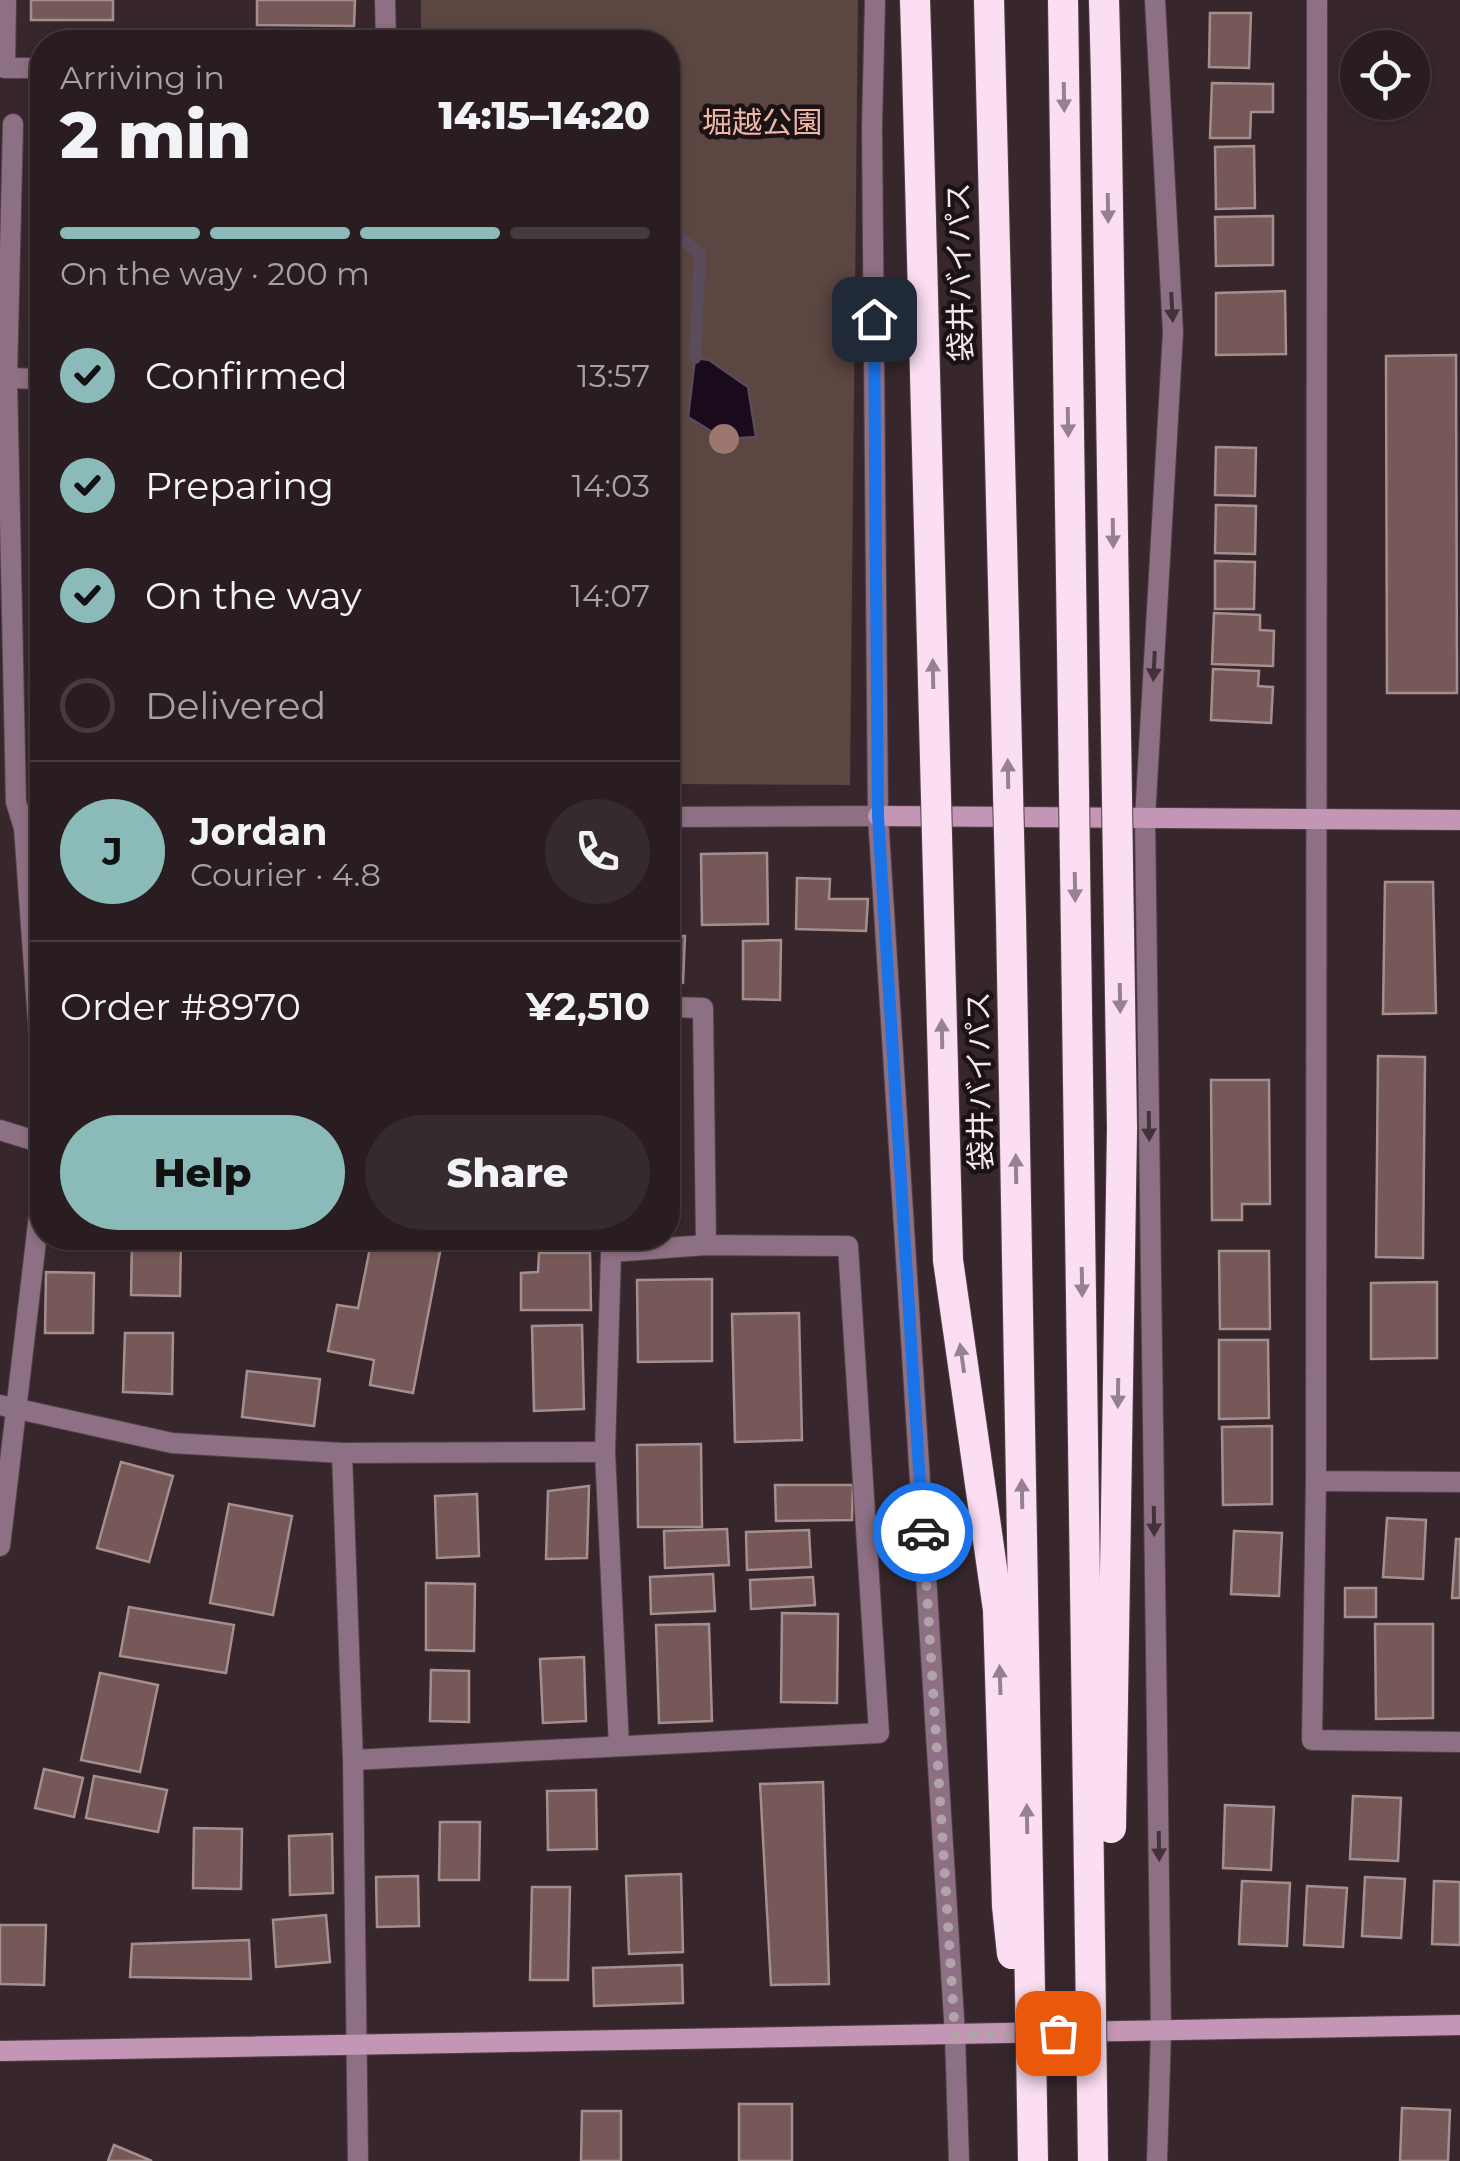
<!DOCTYPE html>
<meta charset="utf-8">
<style>
:root{--surface:#291d21;--page:#352a2e;--text:#f1f3f6;--muted:#a5a2a5;--line:#453b3f;--accent:#8bbbb9}
body{margin:0;font-family:Montserrat,"Noto Sans JP",sans-serif;background:var(--page);color:var(--text);height:100vh;display:flex;flex-direction:column;font-size:38px;white-space:nowrap}
*{box-sizing:border-box;margin:0}
p{font-size:32px;color:var(--muted)}
.icon{flex:none;width:55px;height:55px;fill:none;stroke:currentColor;stroke-width:2;stroke-linecap:round;stroke-linejoin:round}
.map{position:relative;flex:1;overflow:hidden}
.details{position:absolute;left:30px;top:30px;width:650px;height:1220px;display:flex;flex-direction:column;background:var(--surface);border-radius:40px;box-shadow:0 2px 8px #0004,0 0 0 2px var(--line)}
.details>*{flex:none}
.fabs{position:absolute;left:1340px;top:30px;display:grid;gap:20px}
.fabs a{display:grid;place-items:center;width:90px;height:90px;border-radius:50%;background:var(--surface);box-shadow:0 2px 8px #0004,0 0 0 2px var(--line);font-size:50px}
.pin{position:absolute;display:grid;place-items:center;width:85px;height:85px;color:#fff;margin:-42px;border-radius:20px;box-shadow:0 5px 15px #0006}
.courier{position:absolute;display:grid;place-items:center;width:100px;height:100px;margin:-50px;border:8px solid #1a73e8;border-radius:50%;background:#fff;color:#222;box-shadow:0 2px 12px #0007}
.summary em{font-style:normal;font-weight:800}
.summary div{display:flex;flex-direction:column-reverse}
.summary{display:flex;align-items:center;justify-content:space-between;height:170px;padding:0 30px}
h1{font-size:65px;font-weight:800;line-height:75px}
.bar{display:grid;grid-template-columns:repeat(4,1fr);gap:15px 10px;align-content:center;height:120px;padding:0 30px}
.bar i{height:12px;border-radius:8px;background:var(--line)}
.bar .selected{background:var(--accent)}
.bar p{grid-column:span 4}
.line{display:flex;align-items:center;gap:25px;padding:0 30px;border-top:2px solid var(--line)}
.line div{flex:1}
.round{display:grid;place-items:center;flex:none;width:105px;height:105px;border-radius:52px;background:var(--page)}
ol{padding:0 30px;list-style:none}
li{display:flex;align-items:center;gap:30px;height:110px}
li p{margin-inline-start:auto}
li .icon{padding:10px;border-radius:50%;background:var(--accent);color:#111;stroke-width:4}
li:last-child{color:var(--muted)}
li i{width:55px;height:55px;border:5px solid var(--line);border-radius:50%}
.cta{display:flex;gap:20px;margin-top:auto;padding:20px 30px}
.cta a{flex:1;height:115px;border-radius:60px;background:var(--accent);color:#111;font-size:40px;font-weight:800;line-height:115px;text-align:center}
.cta a+a{background:var(--page);color:var(--text)}
.map>svg:first-child{display:block}
</style>
<div class="map">
<svg width="1460" height="2161" viewBox="0 0 1460 2161">
<rect width="100%" height="100%" fill="#37272c"/>
<polygon fill="#5b4641" points="421,0 858,0 850,785 668,784 668,42 421,42"/>
<polygon fill="#190a1c" stroke="#5a4c5a" stroke-width="2.5" points="695,358 709,360 748,387 756,437 724,439 688,417"/>
<g fill="none" stroke-linecap="round" stroke-linejoin="round">
<polyline stroke="#5a4c5a" stroke-width="12" points="668,227 700,254 695,358"/>
</g>
<g fill="#775859" stroke="#a48e8e" stroke-width="2.5">
<rect x="31" y="0" width="82" height="20"/>
<polygon points="257,0 355,0 354,26 257,25"/>
<polygon points="1210,13 1251,13 1249,68 1209,67"/>
<polygon points="1212,83 1273,84 1273,112 1251,112 1250,138 1210,138"/>
<polygon points="1254,146 1255,208 1216,209 1215,147"/>
<polygon points="1273,216 1273,265 1216,266 1215,217"/>
<polygon points="1285,291 1286,354 1216,355 1216,293"/>
<polygon points="1456,355 1457,693 1387,693 1386,356"/>
<polygon points="1216,447 1256,448 1255,496 1215,495"/>
<polygon points="1216,505 1256,506 1255,554 1215,553"/>
<polygon points="1215,561 1255,562 1254,609 1215,609"/>
<polygon points="1214,613 1260,615 1260,630 1274,631 1273,666 1212,664"/>
<polygon points="1213,669 1259,671 1258,686 1273,687 1271,723 1211,720"/>
<polygon points="767,853 768,924 702,925 701,854"/>
<polygon points="797,878 830,879 829,899 868,899 866,931 796,929"/>
<polygon points="1385,882 1433,882 1436,1013 1383,1014"/>
<polygon points="668,936 685,936 683,983 668,982"/>
<polygon points="781,940 780,1000 743,999 743,941"/>
<polygon points="668,1035 676,1035 677,1077 668,1077"/>
<polygon points="1378,1056 1425,1057 1423,1258 1376,1257"/>
<polygon points="1211,1080 1269,1080 1270,1204 1242,1204 1242,1220 1212,1220"/>
<polygon points="132,1238 181,1238 180,1296 131,1295"/>
<polygon points="372,1238 441,1247 413,1393 370,1385 374,1360 328,1351 337,1305 358,1308"/>
<polygon points="1219,1251 1269,1251 1270,1329 1220,1329"/>
<polygon points="539,1253 590,1253 591,1310 521,1310 521,1273 538,1272"/>
<polygon points="46,1272 94,1273 93,1333 45,1333"/>
<polygon points="712,1279 712,1361 638,1362 637,1280"/>
<polygon points="1437,1282 1437,1358 1371,1359 1371,1283"/>
<polygon points="799,1313 802,1440 735,1442 732,1314"/>
<polygon points="582,1325 584,1409 534,1411 532,1326"/>
<polygon points="125,1333 173,1333 172,1394 123,1392"/>
<polygon points="1219,1340 1268,1340 1269,1418 1219,1419"/>
<polygon points="247,1371 320,1379 314,1426 242,1417"/>
<polygon points="1272,1426 1272,1504 1223,1505 1222,1427"/>
<polygon points="701,1444 702,1527 638,1527 637,1445"/>
<polygon points="121,1462 173,1476 149,1562 97,1548"/>
<polygon points="775,1485 853,1485 852,1520 776,1521"/>
<polygon points="589,1486 587,1558 546,1559 548,1491"/>
<polygon points="477,1494 479,1556 437,1558 435,1496"/>
<polygon points="229,1504 292,1516 273,1615 210,1603"/>
<polygon points="1387,1518 1426,1520 1423,1579 1383,1577"/>
<polygon points="727,1529 729,1565 665,1568 664,1531"/>
<polygon points="809,1530 811,1567 747,1570 746,1532"/>
<polygon points="1234,1531 1282,1533 1279,1596 1231,1594"/>
<polygon points="1456,1539 1460,1539 1460,1598 1452,1598"/>
<polygon points="713,1574 715,1611 651,1614 650,1577"/>
<polygon points="813,1577 815,1605 751,1609 750,1580"/>
<polygon points="426,1583 475,1584 474,1651 426,1650"/>
<rect x="1345" y="1588" width="31" height="29"/>
<polygon points="129,1607 234,1625 226,1673 120,1656"/>
<polygon points="782,1613 838,1614 837,1703 781,1702"/>
<polygon points="709,1624 712,1721 659,1723 656,1625"/>
<polygon points="1375,1624 1433,1624 1433,1718 1376,1719"/>
<polygon points="584,1657 586,1721 543,1723 540,1659"/>
<polygon points="431,1670 469,1671 469,1722 430,1721"/>
<polygon points="100,1673 158,1685 140,1772 81,1760"/>
<polygon points="44,1769 83,1778 74,1817 35,1808"/>
<polygon points="94,1776 167,1790 158,1832 86,1818"/>
<polygon points="823,1782 829,1984 771,1985 760,1784"/>
<polygon points="596,1790 597,1849 548,1850 547,1791"/>
<polygon points="1353,1796 1401,1798 1398,1861 1350,1859"/>
<polygon points="1225,1805 1274,1807 1271,1870 1223,1868"/>
<polygon points="440,1822 480,1822 479,1880 439,1880"/>
<polygon points="194,1828 242,1829 241,1889 193,1888"/>
<polygon points="332,1834 333,1893 290,1895 289,1836"/>
<polygon points="681,1874 683,1952 629,1954 626,1876"/>
<polygon points="418,1876 419,1926 377,1927 376,1877"/>
<polygon points="1365,1877 1405,1879 1401,1938 1362,1936"/>
<polygon points="1242,1881 1290,1883 1287,1946 1239,1944"/>
<polygon points="1434,1881 1460,1882 1460,1945 1432,1944"/>
<polygon points="1307,1886 1347,1888 1343,1947 1304,1945"/>
<polygon points="532,1887 570,1887 568,1980 530,1980"/>
<polygon points="326,1915 330,1962 276,1967 273,1920"/>
<polygon points="0,1925 46,1925 44,1985 0,1984"/>
<polygon points="249,1940 251,1979 130,1977 132,1944"/>
<polygon points="682,1965 683,2003 594,2006 593,1968"/>
<rect x="739" y="2104" width="53" height="57"/>
<polygon points="1402,2108 1450,2110 1448,2161 1400,2161"/>
<polygon points="582,2111 621,2111 621,2161 581,2161"/>
<polygon points="114,2145 152,2161 108,2161"/>
</g>
<g fill="none" stroke-linecap="round" stroke-linejoin="round">
<defs>
<g id="street">
<polyline points="6,0 5,68 42,68"/>
<polyline points="385,0 386,42"/>
<polyline points="875,0 872,127 878,816 955,2035 959,2161"/>
<polyline points="1155,0 1173,332 1145,818 1161,2031 1157,2161"/>
<polyline points="1317,0 1316,1481 1460,1482"/>
<polyline points="13,124 7,378 16,802 24,828 42,1077"/>
<polyline points="7,378 42,379"/>
<polyline points="668,817 878,816"/>
<polyline points="668,1007 703,1008 706,1245"/>
<polyline points="0,1130 42,1143"/>
<polyline points="0,1405 172,1443 342,1453 605,1452"/>
<polyline points="342,1453 353,1760 358,2161"/>
<polyline points="1316,1481 1312,1740 1460,1742"/>
<polyline points="0,1546 42,1190"/>
<polyline points="353,1760 879,1733 848,1246 706,1245 611,1252 605,1452 619,1746"/>
</g>
<g id="secondary">
<polyline points="878,816 1460,820"/>
<polyline points="0,2051 1460,2025"/>
</g>
<g id="highway">
<polyline points="915,0 917,65"/>
<polyline points="1104,0 1106,76"/>
</g>
</defs>
<use href="#street" stroke="#514247" stroke-width="22"/>
<use href="#secondary" stroke="#514247" stroke-width="22"/>
<use href="#highway" stroke="#514247" stroke-width="32"/>
<use href="#street" stroke="#8d7083" stroke-width="20"/>
<use href="#secondary" stroke="#c496b5" stroke-width="20"/>
<use href="#highway" stroke="#fbdef1" stroke-width="30"/>
<defs>
<g id="highway-bridge">
<polyline points="989,0 1011,917 1033,2161"/>
<polyline points="1063,0 1093,2161"/>
<polyline points="917,65 948,1260 998,1610 1007,1906 1012,1954"/>
<polyline points="1106,76 1122,1128 1111,1828"/>
</g>
</defs>
<use href="#highway-bridge" stroke="#514247" stroke-width="32" stroke-linecap="butt"/>
<use href="#highway-bridge" stroke="#fbdef1" stroke-width="30"/>
</g>
<circle fill="#9c766f" cx="724" cy="439" r="15"/>
<defs><path id="oneway-solid" d="M-6-.8H1V-3.2L6.5 0L1 3.2V.8H-6Z" transform="scale(2.5)"/></defs>
<g fill="#96828e">
<use href="#oneway-solid" transform="translate(1064 97) rotate(89)"/>
<use href="#oneway-solid" transform="translate(1108 208) rotate(89)"/>
<use href="#oneway-solid" transform="translate(1068 422) rotate(89)"/>
<use href="#oneway-solid" transform="translate(1113 533) rotate(89)"/>
<use href="#oneway-solid" transform="translate(933 674) rotate(-91)"/>
<use href="#oneway-solid" transform="translate(1008 774) rotate(-91)"/>
<use href="#oneway-solid" transform="translate(1075 887) rotate(89)"/>
<use href="#oneway-solid" transform="translate(1120 998) rotate(89)"/>
<use href="#oneway-solid" transform="translate(942 1034) rotate(-91)"/>
<use href="#oneway-solid" transform="translate(1016 1169) rotate(-91)"/>
<use href="#oneway-solid" transform="translate(1082 1282) rotate(89)"/>
<use href="#oneway-solid" transform="translate(962 1358) rotate(-98)"/>
<use href="#oneway-solid" transform="translate(1118 1393) rotate(91)"/>
<use href="#oneway-solid" transform="translate(1022 1494) rotate(-91)"/>
<use href="#oneway-solid" transform="translate(1000 1680) rotate(-92)"/>
<use href="#oneway-solid" transform="translate(1027 1819) rotate(-91)"/>
</g>
<g fill="#42333b">
<use href="#oneway-solid" transform="translate(1172 307) rotate(87)"/>
<use href="#oneway-solid" transform="translate(1154 666) rotate(93)"/>
<use href="#oneway-solid" transform="translate(1149 1126) rotate(89)"/>
<use href="#oneway-solid" transform="translate(1154 1521) rotate(89)"/>
<use href="#oneway-solid" transform="translate(1159 1846) rotate(89)"/>
</g>
<g fill="none" stroke-linecap="round" stroke-linejoin="round">
<polyline stroke="#b1a4a8" stroke-width="10" stroke-dasharray="0 18" points="923,1532 955,2035 1058,2033"/>
<polyline stroke="#1a73e8" stroke-width="12" points="874,319 878,816 923,1532"/>
</g>
<g text-anchor="middle" stroke-width="9" stroke-linejoin="round" paint-order="stroke">
<g font-size="30" fill="#efb6a6" stroke="#1a1214">
<text x="762" y="133">堀越公園</text>
</g>
<g font-size="30" fill="#f2e7ea" stroke="#1a1214">
<text transform="translate(960 272) rotate(-91)" y="10">袋井バイパス</text>
<text transform="translate(980 1081) rotate(-91)" y="10">袋井バイパス</text>
</g>
</g>
</svg>
<div class="fabs">
<a><svg class="icon" aria-label="locate" viewBox="0 0 24 24"><circle cx="12" cy="12" r="6"/><path d="M12 2v4M12 18v4M2 12h4M18 12h4"/></svg></a>
</div>
<div class="pin" style="left:1058px;top:2033px;background:#ea580c"><svg class="icon" aria-label="bag" viewBox="0 0 24 24"><path d="M5 8h14l-1 12H6zM9 8a3 3 0 0 1 6 0"/></svg></div>
<div class="pin" style="left:874px;top:319px;background:#1f2937"><svg class="icon" aria-label="home" viewBox="0 0 24 24"><path d="M3 11l9-7 9 7M6 9v11h12V9"/></svg></div>
<div class="courier" style="left:923px;top:1532px"><svg class="icon" aria-label="car" viewBox="0 0 24 24"><path d="M5 17H2v-5l4-1 3-4h7l3 4 3 1v5h-3M9 17h6M6 11h13"/><circle cx="7" cy="17" r="2"/><circle cx="17" cy="17" r="2"/></svg></div>
<section class="details">
<div class="summary"><div><h1>2 min</h1><p>Arriving in</p></div><em>14:15–14:20</em></div>
<div class="bar"><i class="selected"></i><i class="selected"></i><i class="selected"></i><i></i><p>On the way · 200 m</p></div>
<ol>
<li><svg class="icon" aria-label="check" viewBox="0 0 24 24"><path d="M5 12l5 5 9-10"/></svg>Confirmed<p>13:57</p></li>
<li><svg class="icon" aria-label="check" viewBox="0 0 24 24"><path d="M5 12l5 5 9-10"/></svg>Preparing<p>14:03</p></li>
<li><svg class="icon" aria-label="check" viewBox="0 0 24 24"><path d="M5 12l5 5 9-10"/></svg>On the way<p>14:07</p></li>
<li><i></i>Delivered</li>
</ol>
<div class="line" style="height:180px"><b class="round" style="background:var(--accent);color:#111">J</b><div><b>Jordan</b><p>Courier · 4.8</p></div><a class="round"><svg class="icon" aria-label="phone" viewBox="0 0 24 24"><path d="M5 4h4l2 5-3 2q2 4 5 5l2-3 5 2v4C11 20 4 13 5 4z"/></svg></a></div>
<div class="line" style="height:130px"><div>Order #8970</div><b>¥2,510</b></div>
<div class="cta"><a>Help</a><a>Share</a></div>
</section>
</div>
